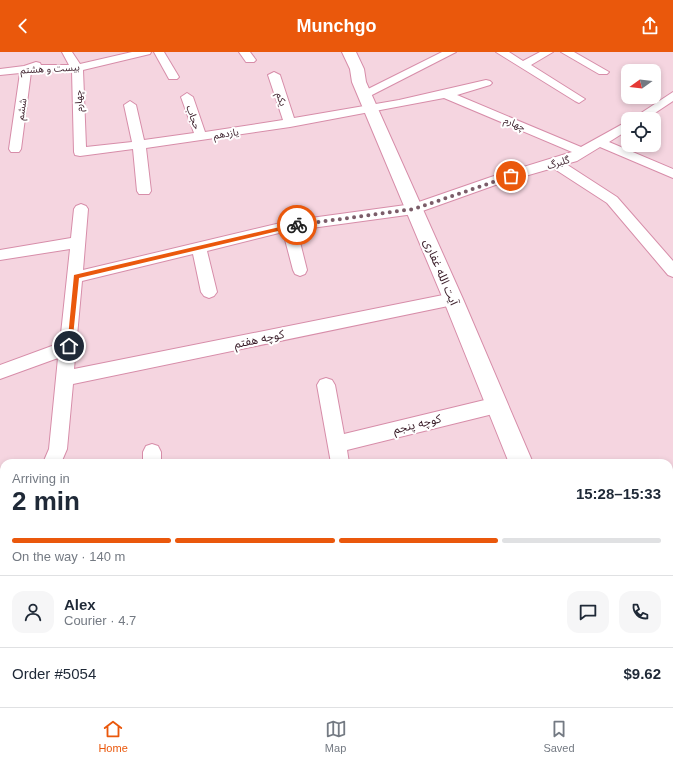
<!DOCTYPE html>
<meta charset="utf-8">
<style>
:root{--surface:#fff;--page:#f6f6f7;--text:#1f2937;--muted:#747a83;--line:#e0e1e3;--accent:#ea580c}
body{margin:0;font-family:Helvetica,"Noto Sans Arabic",sans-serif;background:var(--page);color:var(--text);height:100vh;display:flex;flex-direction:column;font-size:15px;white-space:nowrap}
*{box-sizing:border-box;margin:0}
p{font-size:13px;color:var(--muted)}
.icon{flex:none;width:22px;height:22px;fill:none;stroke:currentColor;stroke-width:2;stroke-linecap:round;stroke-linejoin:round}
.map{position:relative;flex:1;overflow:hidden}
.side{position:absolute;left:0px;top:407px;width:673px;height:248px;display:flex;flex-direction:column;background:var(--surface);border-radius:12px 12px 0 0;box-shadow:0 2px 6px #0003}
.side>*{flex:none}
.needle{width:26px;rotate:255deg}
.controls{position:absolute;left:621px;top:12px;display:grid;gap:8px}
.controls a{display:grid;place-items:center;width:40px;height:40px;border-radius:8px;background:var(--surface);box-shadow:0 2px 6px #0003;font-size:20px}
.pin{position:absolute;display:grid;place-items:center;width:34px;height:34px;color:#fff;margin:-17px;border:2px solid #fff;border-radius:50%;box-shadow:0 1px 4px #0007}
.courier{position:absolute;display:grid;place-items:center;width:40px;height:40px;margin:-20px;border:3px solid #ea580c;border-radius:50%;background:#fff;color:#222;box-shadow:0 1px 5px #0007}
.overview em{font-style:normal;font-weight:600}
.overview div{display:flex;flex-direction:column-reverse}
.overview{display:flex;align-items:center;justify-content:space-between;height:68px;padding:0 12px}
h1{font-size:26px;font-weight:600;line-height:30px}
.bar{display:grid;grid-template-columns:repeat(4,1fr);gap:6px 4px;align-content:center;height:48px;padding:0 12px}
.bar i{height:5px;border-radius:3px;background:var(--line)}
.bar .current{background:var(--accent)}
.bar p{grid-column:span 4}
.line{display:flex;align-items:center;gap:10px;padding:0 12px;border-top:1px solid var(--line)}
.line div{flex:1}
.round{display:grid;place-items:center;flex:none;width:42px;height:42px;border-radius:12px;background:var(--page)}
header{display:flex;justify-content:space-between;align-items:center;height:52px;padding:0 12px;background:var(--accent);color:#fff;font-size:18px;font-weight:600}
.tabs{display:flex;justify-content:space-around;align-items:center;height:56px;border-top:1px solid var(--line);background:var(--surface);font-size:11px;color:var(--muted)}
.tabs a{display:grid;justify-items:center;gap:2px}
.tabs .current{color:var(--accent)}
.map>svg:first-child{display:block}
</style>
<header><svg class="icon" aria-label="back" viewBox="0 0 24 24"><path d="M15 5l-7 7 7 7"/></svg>Munchgo<svg class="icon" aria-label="share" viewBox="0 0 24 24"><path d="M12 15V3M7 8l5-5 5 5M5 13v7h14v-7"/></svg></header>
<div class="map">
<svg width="673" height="655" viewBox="0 0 673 655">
<rect width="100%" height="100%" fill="#f5d5e0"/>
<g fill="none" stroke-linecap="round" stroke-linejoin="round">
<defs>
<g id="street">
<polygon points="62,0 72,0 80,12 132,0 151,0 150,2 83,18 86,95 132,90 124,53 130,49 136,53 144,88 194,81 181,45 187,41 193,45 205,80 283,68 268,23 274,20 280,23 294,66 399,48 486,28 490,29 492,31 490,33 457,43 581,95 628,69 628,78 609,90 673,117 673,126 600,95 577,109 566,112 617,145 673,209 673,225 668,223 607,151 553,116 501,131 414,162 297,178 307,218 305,222 300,224 295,222 293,218 283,180 207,199 217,240 214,244 209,246 204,244 201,240 193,202 82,229 74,317 453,241 458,243 461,247 458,251 453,253 73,332 67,397 61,411 43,411 49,397 58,306 0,327 0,313 60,291 70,197 0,208 0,198 71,186 74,157 76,154 81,152 86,154 88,157 83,218 289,169 413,152 491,125 572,100 444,46 290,75 146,96 151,139 149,142 139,142 137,139 133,97 80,104 75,103 74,100 72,19 31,20 21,97 19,100 11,100 9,97 20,21 0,23 0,17 24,14 36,10 40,11 41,13 69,13"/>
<polygon points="154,0 164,0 179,25 177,27 169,27"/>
<polygon points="239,0 250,0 256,8 254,10 246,10"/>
<polygon points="442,0 456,0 368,45 364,47 358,43 360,41"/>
<polygon points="496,0 509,0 523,9 540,0 553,0 531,13 585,47 579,51 575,49"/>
<polygon points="561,0 574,0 609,20 607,22 599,22"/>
<polygon points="673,40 673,49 646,67 632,67"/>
<polygon points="326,326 332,328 335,333 344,382 497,345 503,348 506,353 503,358 497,361 347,398 349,411 331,411 317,333 320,328"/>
<polygon points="152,392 158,394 161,400 161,411 143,411 143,400 146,394"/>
<polygon points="4,515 4,543 0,544 0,516"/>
<polygon points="673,553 673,575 669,576 669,554"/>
<rect x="144" y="651" width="24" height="4"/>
<polygon points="376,651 419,651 420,655 374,655"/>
</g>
<g id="secondary">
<polygon points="342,0 356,0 364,17 366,30 463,247 533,411 509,411 443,247 352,30 350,17"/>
<polygon points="606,651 636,651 638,655 608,655"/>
</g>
</defs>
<use href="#street" stroke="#d78da9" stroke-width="2"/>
<use href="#secondary" stroke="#d78da9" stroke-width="2"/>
<use href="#street" fill="#fff" fill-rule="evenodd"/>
<use href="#secondary" fill="#fff" fill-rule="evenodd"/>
</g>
<polygon fill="#ea580c" points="297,171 299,174 79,226 72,294 69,297 67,296 74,223"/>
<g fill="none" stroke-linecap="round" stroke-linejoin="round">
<polyline stroke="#7b5d69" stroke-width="4" stroke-dasharray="0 7.2" points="297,173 414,157 511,124"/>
</g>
<g text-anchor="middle" stroke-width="4" stroke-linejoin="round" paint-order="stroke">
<g font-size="10" fill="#3a1d29" stroke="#fff">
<text transform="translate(50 16) rotate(-3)" y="4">بیست و هشتم</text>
<text transform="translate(282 47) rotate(71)" y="4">یکم</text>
<text transform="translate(78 49) rotate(-92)" y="4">چهارم</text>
<text transform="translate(21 57) rotate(-82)" y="4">ششم</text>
<text transform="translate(194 65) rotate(71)" y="4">حجاب</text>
<text transform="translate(515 71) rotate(23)" y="4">چهارم</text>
<text transform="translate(226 81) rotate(-9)" y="4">یازدهم</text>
<text transform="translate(558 110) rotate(-17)" y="4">گلبرگ</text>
</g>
<g font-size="12" fill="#3a1d29" stroke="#fff">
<text transform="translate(441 220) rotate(67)" y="4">آیت الله غفاری</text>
<text transform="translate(259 287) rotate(-12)" y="4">کوچه هفتم</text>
<text transform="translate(417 372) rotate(-14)" y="4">کوچه پنجم</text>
</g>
</g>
</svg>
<div class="controls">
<a><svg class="needle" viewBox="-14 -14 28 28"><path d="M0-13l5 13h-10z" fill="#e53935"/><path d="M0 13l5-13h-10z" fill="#747a83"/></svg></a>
<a><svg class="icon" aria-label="locate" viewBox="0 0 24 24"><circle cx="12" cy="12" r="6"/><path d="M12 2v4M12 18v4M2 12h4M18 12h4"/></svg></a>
</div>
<div class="pin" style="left:511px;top:124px;background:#ea580c"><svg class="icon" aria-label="bag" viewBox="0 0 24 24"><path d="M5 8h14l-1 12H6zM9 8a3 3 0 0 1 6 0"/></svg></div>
<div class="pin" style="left:69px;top:294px;background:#1f2937"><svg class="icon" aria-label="home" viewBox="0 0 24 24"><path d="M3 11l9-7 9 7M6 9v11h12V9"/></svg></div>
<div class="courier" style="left:297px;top:173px"><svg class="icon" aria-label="bike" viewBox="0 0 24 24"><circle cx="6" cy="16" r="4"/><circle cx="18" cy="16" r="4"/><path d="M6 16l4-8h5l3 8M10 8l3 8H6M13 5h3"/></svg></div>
<section class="side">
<div class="overview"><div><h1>2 min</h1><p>Arriving in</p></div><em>15:28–15:33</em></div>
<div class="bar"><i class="current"></i><i class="current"></i><i class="current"></i><i></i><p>On the way · 140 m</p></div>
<div class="line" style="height:72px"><a class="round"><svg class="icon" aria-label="person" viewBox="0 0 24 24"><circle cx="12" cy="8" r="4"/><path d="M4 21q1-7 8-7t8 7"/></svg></a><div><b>Alex</b><p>Courier · 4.7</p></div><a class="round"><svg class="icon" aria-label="chat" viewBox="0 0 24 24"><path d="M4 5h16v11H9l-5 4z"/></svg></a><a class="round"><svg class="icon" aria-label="phone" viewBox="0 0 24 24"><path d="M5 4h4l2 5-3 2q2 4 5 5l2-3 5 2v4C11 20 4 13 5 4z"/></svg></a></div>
<div class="line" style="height:52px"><div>Order #5054</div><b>$9.62</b></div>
</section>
</div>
<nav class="tabs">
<a class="current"><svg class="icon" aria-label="home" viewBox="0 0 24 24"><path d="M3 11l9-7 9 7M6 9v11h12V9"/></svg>Home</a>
<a><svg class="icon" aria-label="map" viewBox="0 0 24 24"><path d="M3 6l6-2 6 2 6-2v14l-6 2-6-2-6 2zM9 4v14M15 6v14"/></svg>Map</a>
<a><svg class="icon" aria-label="saved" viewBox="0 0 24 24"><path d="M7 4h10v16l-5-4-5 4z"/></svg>Saved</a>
</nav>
